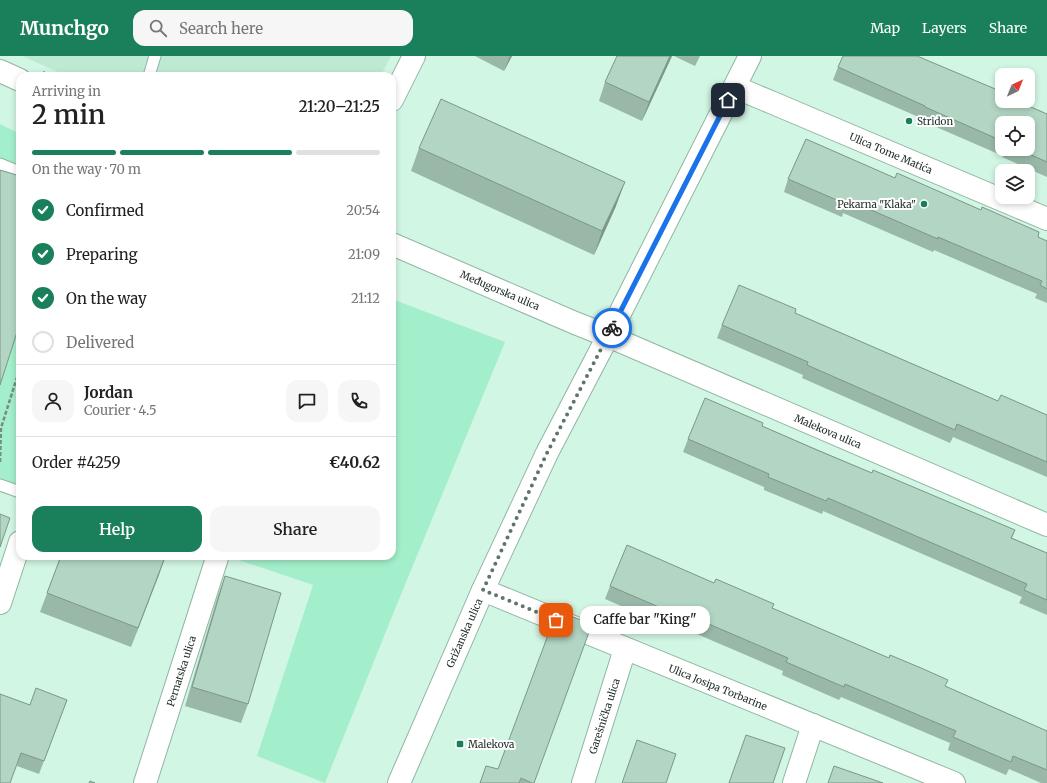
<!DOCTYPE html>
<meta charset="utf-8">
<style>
:root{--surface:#fff;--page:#f6f6f6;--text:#222;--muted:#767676;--line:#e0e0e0;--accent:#1a805b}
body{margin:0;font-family:Merriweather,serif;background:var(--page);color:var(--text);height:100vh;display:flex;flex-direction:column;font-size:15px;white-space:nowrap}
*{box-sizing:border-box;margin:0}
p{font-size:13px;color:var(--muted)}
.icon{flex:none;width:22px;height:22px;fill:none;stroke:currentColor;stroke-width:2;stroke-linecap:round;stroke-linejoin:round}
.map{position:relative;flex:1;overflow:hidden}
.drawer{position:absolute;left:16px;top:16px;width:380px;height:488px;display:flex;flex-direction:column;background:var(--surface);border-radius:12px;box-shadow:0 2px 6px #0003}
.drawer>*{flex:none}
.needle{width:26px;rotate:43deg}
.buttons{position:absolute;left:995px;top:12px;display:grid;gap:8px}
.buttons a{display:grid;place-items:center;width:40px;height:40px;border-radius:8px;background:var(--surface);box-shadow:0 2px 6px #0003;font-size:20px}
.pin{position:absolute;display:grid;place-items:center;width:34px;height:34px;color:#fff;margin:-17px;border-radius:8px;box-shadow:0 2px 6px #0006}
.courier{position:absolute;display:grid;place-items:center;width:40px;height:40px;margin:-20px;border:3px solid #1a73e8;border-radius:50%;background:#fff;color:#222;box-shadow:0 1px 5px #0007}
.bubble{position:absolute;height:28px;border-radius:12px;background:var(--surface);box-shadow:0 2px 6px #0003;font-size:13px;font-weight:600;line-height:28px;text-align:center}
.head em{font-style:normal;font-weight:600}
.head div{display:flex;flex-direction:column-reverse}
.head{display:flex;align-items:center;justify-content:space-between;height:68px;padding:0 16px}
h1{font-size:26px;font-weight:600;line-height:30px}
.bar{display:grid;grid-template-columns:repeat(4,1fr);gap:6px 4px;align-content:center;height:48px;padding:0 16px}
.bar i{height:5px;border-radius:3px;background:var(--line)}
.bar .current{background:var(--accent)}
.bar p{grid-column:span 4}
.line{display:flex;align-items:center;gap:10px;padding:0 16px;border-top:1px solid var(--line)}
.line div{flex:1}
.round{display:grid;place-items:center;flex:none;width:42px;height:42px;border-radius:12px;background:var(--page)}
ol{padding:0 16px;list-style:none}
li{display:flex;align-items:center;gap:12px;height:44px}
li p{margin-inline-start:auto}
li .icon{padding:4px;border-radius:50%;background:var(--accent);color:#fff;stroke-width:4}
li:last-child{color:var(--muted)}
li i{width:22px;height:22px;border:2px solid var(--line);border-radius:50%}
.primary-button{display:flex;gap:8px;margin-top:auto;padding:8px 16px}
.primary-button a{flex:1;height:46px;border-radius:12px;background:var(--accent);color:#fff;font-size:16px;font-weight:600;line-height:46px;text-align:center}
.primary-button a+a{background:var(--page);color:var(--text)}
header{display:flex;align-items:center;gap:24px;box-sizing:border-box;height:56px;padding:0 20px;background:var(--accent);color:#fff}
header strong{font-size:19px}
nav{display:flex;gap:22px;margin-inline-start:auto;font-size:14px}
.search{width:280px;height:36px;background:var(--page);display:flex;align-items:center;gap:10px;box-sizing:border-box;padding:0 14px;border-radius:12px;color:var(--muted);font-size:15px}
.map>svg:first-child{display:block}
</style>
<header>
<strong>Munchgo</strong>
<div class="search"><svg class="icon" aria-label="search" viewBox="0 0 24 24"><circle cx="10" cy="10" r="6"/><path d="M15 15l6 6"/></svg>Search here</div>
<nav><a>Map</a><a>Layers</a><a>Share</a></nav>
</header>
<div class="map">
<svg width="1047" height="727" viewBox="0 0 1047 727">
<rect width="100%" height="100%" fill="#d1f6e3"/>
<polygon fill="#beead4" points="22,0 391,0 381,20 67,20"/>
<g fill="#a4efcb">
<polygon points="0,68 20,78 20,429 0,423"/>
<polygon points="392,243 505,286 395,553 325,727 257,700 313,529 227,500 392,500"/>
</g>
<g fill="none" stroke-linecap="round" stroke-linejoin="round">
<defs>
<g id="lane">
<polyline points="149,20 155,0"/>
<polyline points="0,108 20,116"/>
<polyline points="0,429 20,436"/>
</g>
<g id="street">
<polyline points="0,15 20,24"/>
<polyline points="735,31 773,47 1047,163"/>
<polyline points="392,44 414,0"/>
<polyline points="392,188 575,267 608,280 1047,469"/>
<polyline points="483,534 954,727"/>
<polyline points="0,547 20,486"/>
<polyline points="145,727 217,502"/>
<polyline points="583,727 625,593"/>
<polyline points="794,727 813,669"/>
</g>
<polyline id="secondary" points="399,727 483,534 547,397 618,261 750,0"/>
</defs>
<use href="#lane" stroke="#91b5a3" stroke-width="13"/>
<use href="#street" stroke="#91b5a3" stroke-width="24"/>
<use href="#secondary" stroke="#91b5a3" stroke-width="24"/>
<g stroke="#748d80" stroke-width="2.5" stroke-dasharray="4 2" stroke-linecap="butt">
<polyline points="43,16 51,20"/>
<polyline points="0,406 1,372 20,312"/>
</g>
<use href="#lane" stroke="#fff" stroke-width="11"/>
<use href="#street" stroke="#fff" stroke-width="22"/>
<use href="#secondary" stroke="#fff" stroke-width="22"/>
</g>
<g fill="#99b8a8" fill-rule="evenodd">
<polygon points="475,0 512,0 504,15"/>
<polygon points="672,0 642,65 599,45 605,26"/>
<polygon points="674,0 700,0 695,10"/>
<path d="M838 11 999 37 1047 58V121L1002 101 1003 100 920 64 921 62 833 24ZM1002 67 1028 93H1002Z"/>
<polygon points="419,92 616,150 594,199 411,115"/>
<polygon points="895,122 1047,185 1047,247 1035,242 1037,238 934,194 933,196 843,157 842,161 784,136 788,123"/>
<polygon points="795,257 998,345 1047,359 1047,421 953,381 950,387 802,322 803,319 717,282 722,269"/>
<polygon points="762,370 872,417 1015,474 1012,482 1047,497 1047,559 1019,547 1022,541 823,455 822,458 764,434 764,431 683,396 688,383"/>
<polygon points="61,500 165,501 131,591 40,556"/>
<polygon points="225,520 248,648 241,667 185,650 218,539"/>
<polygon points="714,527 772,552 945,630 1047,675 1047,727 1041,727 1009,713 1006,719 948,694 950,687 841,641 839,644 782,619 783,615 664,564 663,568 605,543 610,530"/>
<polygon points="67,644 39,718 17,710 30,649"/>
<polygon points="486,710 534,727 480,727"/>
</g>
<g fill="#7d9688">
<polygon points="510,0 512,0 504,15"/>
<polygon points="670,0 672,0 642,65 649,46"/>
<polygon points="625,126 616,150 594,199 602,175"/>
<polygon points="165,501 159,519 131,591 138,572"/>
</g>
<g fill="#b2d6c3" stroke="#7d9688">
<polygon points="617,0 670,0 649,46 605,26"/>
<polygon points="843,0 917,0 1000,35 999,37 1002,39 1002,45 1017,45 1047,58 1047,106 1018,93 1028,93 1028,67 1002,67 1002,85 925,51 925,50 838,11"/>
<polygon points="441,43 625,126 602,175 419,92"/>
<polygon points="806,83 895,122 897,117 981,154 982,151 1039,176 1038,181 1047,185 1047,233 1040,229 1042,225 938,181 938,183 848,144 846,148 788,123"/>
<polygon points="0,114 20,120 20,267 0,329"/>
<polygon points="739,229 796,253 795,257 998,345 1001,339 1047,359 1047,406 957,368 955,374 807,309 808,306 722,269"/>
<polygon points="705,342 763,367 762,370 817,394 872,417 873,414 1015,474 1011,482 1047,497 1047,544 1024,534 1027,528 828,442 826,445 768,421 769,418 688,383"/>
<polygon points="0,458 10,462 0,491"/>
<polygon points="627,489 714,527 716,523 774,548 772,552 889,602 890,599 921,612 948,624 945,630 1047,675 1047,714 1013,700 1011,706 953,681 956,675 845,628 844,631 786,606 788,602 669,551 668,555 610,530"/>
<polygon points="61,500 163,500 165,501 138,572 47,537"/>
<polygon points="225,520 281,537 248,648 192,631"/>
<polygon points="557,555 592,568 534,727 532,727 521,722 519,727 480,727 486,710 498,713"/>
<polygon points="36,632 67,644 44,705 21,697 10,727 0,727 0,638 30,649"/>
<polygon points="746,679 785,692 773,727 729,727"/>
<polygon points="637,684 676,698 666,727 622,727"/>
<polygon points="834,710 883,727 828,727"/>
<polygon points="90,725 95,727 89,727"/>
</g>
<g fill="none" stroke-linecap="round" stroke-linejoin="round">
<polyline stroke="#5f756a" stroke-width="4" stroke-dasharray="0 7.2" points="556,564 483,534 547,397 612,272"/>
<polyline stroke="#1a73e8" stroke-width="5" points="612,272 728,44"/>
</g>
<g fill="#1a805b" stroke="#fff" stroke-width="1.5">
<circle cx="909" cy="65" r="4"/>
<circle cx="924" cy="148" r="4"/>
<rect x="456" y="684" width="8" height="8" rx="2"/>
</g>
<g text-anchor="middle" stroke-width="4" stroke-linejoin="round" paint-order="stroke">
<g font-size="10" fill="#223029" stroke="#fff" text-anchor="start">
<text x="917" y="69">Stridon</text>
<text x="916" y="152" text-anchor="end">Pekarna "Klaka"</text>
<text x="468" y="692">Malekova</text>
</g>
<g font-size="10" fill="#223029" stroke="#fff">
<text transform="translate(891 97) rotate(23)" y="4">Ulica Tome Matića</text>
<text transform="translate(500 234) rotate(23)" y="4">Međugorska ulica</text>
<text transform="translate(828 375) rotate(23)" y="4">Malekova ulica</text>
<text transform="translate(464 577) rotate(-66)" y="4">Grižanska ulica</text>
<text transform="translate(181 615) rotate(-72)" y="4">Pernatska ulica</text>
<text transform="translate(718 631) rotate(22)" y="4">Ulica Josipa Torbarine</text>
<text transform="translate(604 660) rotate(-72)" y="4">Garešnička ulica</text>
</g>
</g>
</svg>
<div class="buttons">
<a><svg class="needle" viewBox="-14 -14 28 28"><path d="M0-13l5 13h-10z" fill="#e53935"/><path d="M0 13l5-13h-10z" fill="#767676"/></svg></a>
<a><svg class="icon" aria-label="locate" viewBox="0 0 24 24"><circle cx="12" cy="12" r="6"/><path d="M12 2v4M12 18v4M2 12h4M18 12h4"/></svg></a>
<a><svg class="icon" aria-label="layers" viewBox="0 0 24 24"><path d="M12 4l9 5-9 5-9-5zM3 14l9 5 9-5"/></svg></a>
</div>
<div class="pin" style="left:556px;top:564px;background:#ea580c"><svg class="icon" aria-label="bag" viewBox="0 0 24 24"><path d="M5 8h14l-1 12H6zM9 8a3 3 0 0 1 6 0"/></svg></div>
<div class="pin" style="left:728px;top:44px;background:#1f2937"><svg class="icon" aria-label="home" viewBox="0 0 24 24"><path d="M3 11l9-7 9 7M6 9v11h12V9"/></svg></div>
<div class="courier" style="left:612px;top:272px"><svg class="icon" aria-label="bike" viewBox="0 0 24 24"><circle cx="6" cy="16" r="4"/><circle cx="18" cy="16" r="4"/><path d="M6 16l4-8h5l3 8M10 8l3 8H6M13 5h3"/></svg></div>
<div class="bubble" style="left:580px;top:550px;width:130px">Caffe bar &quot;King&quot;</div>
<section class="drawer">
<div class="head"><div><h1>2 min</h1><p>Arriving in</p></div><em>21:20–21:25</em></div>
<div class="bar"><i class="current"></i><i class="current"></i><i class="current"></i><i></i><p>On the way · 70 m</p></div>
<ol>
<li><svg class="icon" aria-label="check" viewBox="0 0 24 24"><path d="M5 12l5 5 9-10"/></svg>Confirmed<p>20:54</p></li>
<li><svg class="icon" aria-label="check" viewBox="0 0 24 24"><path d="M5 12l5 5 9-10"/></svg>Preparing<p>21:09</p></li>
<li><svg class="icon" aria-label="check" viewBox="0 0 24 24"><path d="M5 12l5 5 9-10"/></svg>On the way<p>21:12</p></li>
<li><i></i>Delivered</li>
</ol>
<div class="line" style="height:72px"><a class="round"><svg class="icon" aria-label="person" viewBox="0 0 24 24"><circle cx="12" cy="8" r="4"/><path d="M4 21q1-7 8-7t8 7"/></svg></a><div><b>Jordan</b><p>Courier · 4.5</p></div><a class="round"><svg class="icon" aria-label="chat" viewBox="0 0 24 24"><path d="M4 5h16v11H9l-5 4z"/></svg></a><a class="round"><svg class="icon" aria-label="phone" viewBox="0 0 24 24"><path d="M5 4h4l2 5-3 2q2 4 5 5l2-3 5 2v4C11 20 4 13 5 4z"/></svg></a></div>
<div class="line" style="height:52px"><div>Order #4259</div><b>€40.62</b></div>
<div class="primary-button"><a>Help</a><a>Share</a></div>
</section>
</div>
